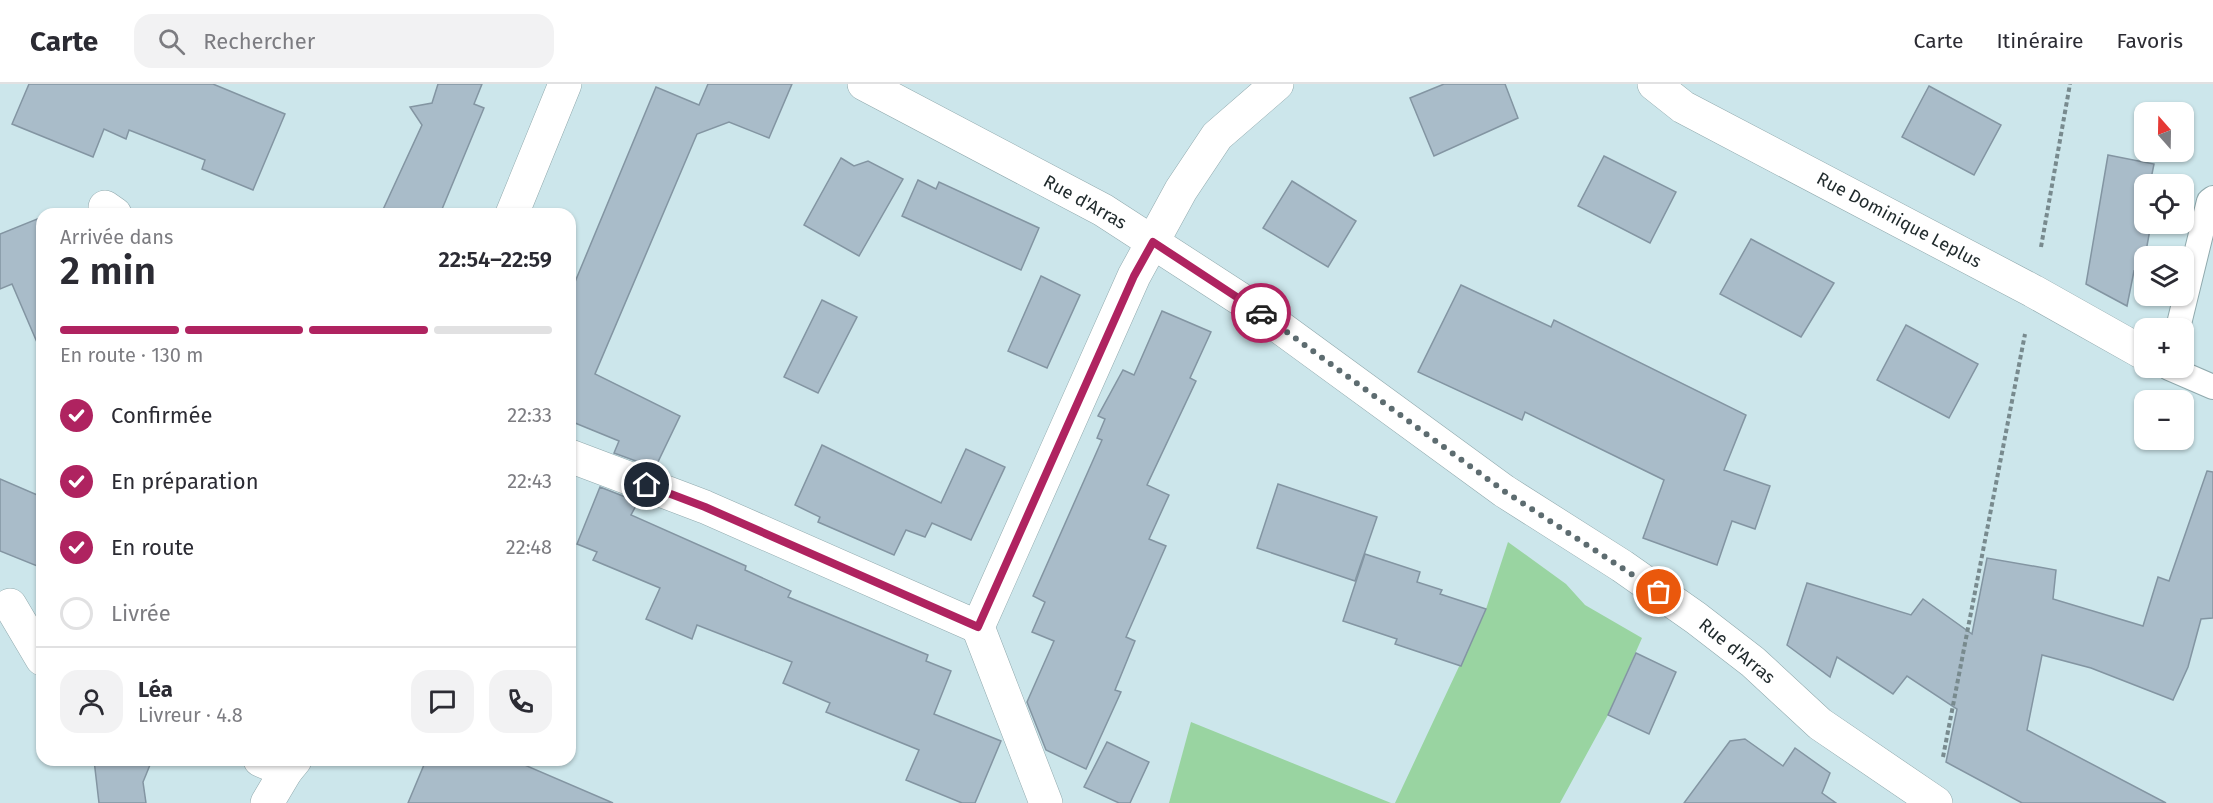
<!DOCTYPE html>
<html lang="fr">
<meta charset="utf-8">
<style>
:root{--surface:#fff;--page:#f2f2f3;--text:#2b2b33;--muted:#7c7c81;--line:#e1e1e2;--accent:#af2360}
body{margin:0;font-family:"Fira Sans",sans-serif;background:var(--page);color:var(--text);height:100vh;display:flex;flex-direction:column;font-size:22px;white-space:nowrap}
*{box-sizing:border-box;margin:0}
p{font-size:20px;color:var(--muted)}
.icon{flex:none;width:33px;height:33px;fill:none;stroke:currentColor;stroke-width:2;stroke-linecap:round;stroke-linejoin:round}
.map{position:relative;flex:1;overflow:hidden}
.panel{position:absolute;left:36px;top:124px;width:540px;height:558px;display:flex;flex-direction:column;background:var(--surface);border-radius:18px;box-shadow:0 2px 4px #0004}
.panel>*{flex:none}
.needle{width:39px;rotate:340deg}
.tools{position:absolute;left:2134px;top:18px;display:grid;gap:12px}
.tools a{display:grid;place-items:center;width:60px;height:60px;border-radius:12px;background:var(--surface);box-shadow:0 2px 4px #0004;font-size:30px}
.pin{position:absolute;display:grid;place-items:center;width:51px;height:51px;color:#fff;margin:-26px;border:3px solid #fff;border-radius:50%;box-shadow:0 2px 6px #0007}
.courier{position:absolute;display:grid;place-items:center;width:60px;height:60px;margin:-30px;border:4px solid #af2360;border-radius:50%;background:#fff;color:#222;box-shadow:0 2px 8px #0007}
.summary em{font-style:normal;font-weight:600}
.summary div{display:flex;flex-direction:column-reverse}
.summary{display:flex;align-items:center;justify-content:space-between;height:102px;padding:0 24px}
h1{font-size:39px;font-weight:600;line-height:45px}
.bar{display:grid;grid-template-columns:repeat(4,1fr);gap:9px 6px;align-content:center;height:72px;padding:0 24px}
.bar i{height:8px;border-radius:4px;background:var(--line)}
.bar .current{background:var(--accent)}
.bar p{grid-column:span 4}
.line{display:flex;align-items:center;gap:15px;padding:0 24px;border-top:2px solid var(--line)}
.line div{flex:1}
.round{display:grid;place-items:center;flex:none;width:63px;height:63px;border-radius:18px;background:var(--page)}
ol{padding:0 24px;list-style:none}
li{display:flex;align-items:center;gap:18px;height:66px}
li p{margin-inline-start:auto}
li .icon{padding:6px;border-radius:50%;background:var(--accent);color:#fff;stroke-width:4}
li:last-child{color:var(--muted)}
li i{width:33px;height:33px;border:3px solid var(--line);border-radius:50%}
header{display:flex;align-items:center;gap:36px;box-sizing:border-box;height:84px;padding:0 30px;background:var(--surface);border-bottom:2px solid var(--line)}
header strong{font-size:28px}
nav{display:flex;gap:33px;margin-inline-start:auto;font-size:21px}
.search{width:420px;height:54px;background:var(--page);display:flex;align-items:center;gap:15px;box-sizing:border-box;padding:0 21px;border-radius:18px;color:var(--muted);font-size:22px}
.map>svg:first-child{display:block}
</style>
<header>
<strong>Carte</strong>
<div class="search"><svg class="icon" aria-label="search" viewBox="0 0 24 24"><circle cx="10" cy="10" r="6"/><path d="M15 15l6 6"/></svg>Rechercher</div>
<nav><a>Carte</a><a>Itinéraire</a><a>Favoris</a></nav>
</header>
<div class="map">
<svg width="2213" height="719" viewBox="0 0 2213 719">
<rect width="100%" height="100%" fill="#cce6eb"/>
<g fill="#99d4a1">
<polygon points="1508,458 1566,500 1585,521 1642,554 1608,631 1560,719 1395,719 1486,525"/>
<polygon points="1191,638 1391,719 1169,719"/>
</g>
<g fill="#a9bcc9" stroke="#8395a2" stroke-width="1.5">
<polygon points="29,0 213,0 285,30 253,106 202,85 205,76 129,46 126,55 104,45 93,73 12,40"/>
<polygon points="438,0 482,0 474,20 484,24 440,130 381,130 422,41 410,23 432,19"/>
<polygon points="708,0 792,0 769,54 729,38 697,50 595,290 680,332 655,384 614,369 619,357 575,339 570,347 570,210 656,3 699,21"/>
<polygon points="1444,0 1505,0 1518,34 1434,72 1410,14"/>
<polygon points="1929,2 2001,41 1974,91 1902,53"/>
<polygon points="2108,71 2154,80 2150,100 2145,100 2143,140 2151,140 2142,189 2134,187 2127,222 2086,200"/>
<polygon points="1604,72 1676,108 1650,159 1578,122"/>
<polygon points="841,74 854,82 868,77 903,95 859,172 804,141"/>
<polygon points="918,96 936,105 939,98 1039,144 1021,186 902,132"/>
<polygon points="1292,97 1356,137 1328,183 1263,144"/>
<polygon points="42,133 42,270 12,200 0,205 0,150"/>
<polygon points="1751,155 1834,199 1801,253 1720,210"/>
<polygon points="1041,192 1080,211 1047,284 1008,267"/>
<polygon points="1461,201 1551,243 1554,236 1746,331 1724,386 1770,402 1755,445 1732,437 1717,481 1643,454 1664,396 1525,328 1522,336 1418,288"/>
<polygon points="822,216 857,233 818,309 784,293"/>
<polygon points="1162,227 1211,248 1190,294 1196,297 1147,401 1169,411 1149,455 1166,462 1126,553 1135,557 1115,606 1121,608 1086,685 1046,666 1027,618 1054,557 1032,548 1045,518 1033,512 1102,356 1097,354 1105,335 1098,332 1123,286 1134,291"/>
<polygon points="1906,241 1978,280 1949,334 1877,296"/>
<polygon points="822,361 941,419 966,365 1005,383 971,456 932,439 925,453 906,446 894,471 818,438 820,433 795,421"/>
<polygon points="2207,387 2213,388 2213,534 2201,535 2188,583 2173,616 2091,584 2042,571 2027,646 2166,719 2022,719 1946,678 1957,625 1907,592 1893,610 1837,573 1830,593 1787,561 1807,499 1911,531 1923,515 1972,550 1987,474 2056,486 2053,515 2143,542 2158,493 2169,497"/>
<polygon points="0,395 42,413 42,484 0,467"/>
<polygon points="1278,400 1377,433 1355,497 1257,464"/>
<polygon points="600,403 638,418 631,431 746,482 745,486 791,507 788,513 928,571 926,577 951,587 934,630 1001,657 975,719 962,719 906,696 919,666 826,628 830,619 783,599 792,578 697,541 692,555 646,535 660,504 593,476 597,468 577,460"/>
<polygon points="1365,470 1420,488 1417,498 1442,506 1440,510 1486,525 1461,582 1395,560 1397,555 1343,537"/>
<polygon points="1636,569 1676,588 1649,650 1608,631"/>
<polygon points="1745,655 1783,682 1795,664 1830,689 1822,709 1836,719 1684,719 1730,657"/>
<polygon points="1107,658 1149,678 1130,719 1119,719 1084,703"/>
<polygon points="94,676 152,676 143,698 146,719 99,719"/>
<polygon points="426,676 513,676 613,719 408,719"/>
</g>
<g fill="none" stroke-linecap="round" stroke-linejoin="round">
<defs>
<g id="lane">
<polyline points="2178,244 2209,117 2213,114"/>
<polyline points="2169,284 2213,303"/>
</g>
<g id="street">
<polyline points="864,0 1103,126 1248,220 1504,407 1622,482 1696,534 1753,578 1820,640 1936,719"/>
<polyline points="1654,0 1683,23 2033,207 2145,270"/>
<polyline points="105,123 115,130"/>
<polyline points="512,130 565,0"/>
<polyline points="570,372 705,423 978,543"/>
<polyline points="10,521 42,575"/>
<polyline points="260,676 286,687"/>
<polyline points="267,719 286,687 295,676"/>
<polyline points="1046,719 978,543 1134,192 1181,106 1217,52 1277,0"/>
</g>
</defs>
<use href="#lane" stroke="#90a9ad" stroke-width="26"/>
<use href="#street" stroke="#90a9ad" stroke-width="34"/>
<g stroke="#788a8e" stroke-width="4" stroke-dasharray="4.5 3" stroke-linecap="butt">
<polyline points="2041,163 2070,0"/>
<polyline points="1943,673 2025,250"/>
</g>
<use href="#lane" stroke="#fff" stroke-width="24"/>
<use href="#street" stroke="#fff" stroke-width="33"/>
</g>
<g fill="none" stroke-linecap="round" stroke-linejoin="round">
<polyline stroke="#5d6c70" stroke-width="6" stroke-dasharray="0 10.8" points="1261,229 1504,407 1659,508"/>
<polyline stroke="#af2360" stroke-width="8" points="647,401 705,423 978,543 1134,192 1153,158 1261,229"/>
</g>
<g text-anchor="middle" stroke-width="6" stroke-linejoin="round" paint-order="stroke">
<g font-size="18" fill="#212b2d" stroke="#fff">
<text transform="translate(1085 118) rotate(29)" y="6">Rue d'Arras</text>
<text transform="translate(1899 136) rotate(28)" y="6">Rue Dominique Leplus</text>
<text transform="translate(1737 567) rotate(39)" y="6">Rue d'Arras</text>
</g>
</g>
</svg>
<div class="tools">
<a><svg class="needle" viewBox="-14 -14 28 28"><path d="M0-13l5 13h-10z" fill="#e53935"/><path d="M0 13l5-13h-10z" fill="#7c7c81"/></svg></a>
<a><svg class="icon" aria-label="locate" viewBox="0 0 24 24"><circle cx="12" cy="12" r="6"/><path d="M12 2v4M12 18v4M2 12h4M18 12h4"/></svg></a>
<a><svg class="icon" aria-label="layers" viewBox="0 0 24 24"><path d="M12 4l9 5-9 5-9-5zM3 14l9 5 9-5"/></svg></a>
<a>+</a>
<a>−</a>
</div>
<div class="pin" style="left:1659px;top:508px;background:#ea580c"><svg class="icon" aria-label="bag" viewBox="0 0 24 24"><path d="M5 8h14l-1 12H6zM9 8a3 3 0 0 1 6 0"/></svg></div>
<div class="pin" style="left:647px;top:401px;background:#1f2937"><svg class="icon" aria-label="home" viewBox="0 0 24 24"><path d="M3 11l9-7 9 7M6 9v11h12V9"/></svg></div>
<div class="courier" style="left:1261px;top:229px"><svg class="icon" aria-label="car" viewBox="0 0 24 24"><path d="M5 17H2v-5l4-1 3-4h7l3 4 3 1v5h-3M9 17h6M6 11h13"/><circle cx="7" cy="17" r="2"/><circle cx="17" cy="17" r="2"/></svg></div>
<section class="panel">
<div class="summary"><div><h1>2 min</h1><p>Arrivée dans</p></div><em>22:54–22:59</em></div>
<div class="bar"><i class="current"></i><i class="current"></i><i class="current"></i><i></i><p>En route · 130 m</p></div>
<ol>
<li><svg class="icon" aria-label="check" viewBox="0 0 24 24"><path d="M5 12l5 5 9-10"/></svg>Confirmée<p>22:33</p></li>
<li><svg class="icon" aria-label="check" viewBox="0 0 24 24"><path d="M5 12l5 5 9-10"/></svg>En préparation<p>22:43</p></li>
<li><svg class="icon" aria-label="check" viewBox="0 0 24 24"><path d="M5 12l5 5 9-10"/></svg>En route<p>22:48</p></li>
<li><i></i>Livrée</li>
</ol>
<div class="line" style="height:108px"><a class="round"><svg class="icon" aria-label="person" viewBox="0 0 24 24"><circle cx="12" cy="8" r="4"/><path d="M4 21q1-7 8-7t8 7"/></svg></a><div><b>Léa</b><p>Livreur · 4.8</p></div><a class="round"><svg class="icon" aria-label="chat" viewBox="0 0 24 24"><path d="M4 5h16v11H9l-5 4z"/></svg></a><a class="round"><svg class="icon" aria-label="phone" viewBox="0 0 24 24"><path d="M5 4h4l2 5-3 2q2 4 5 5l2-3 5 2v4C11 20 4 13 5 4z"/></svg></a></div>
</section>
</div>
